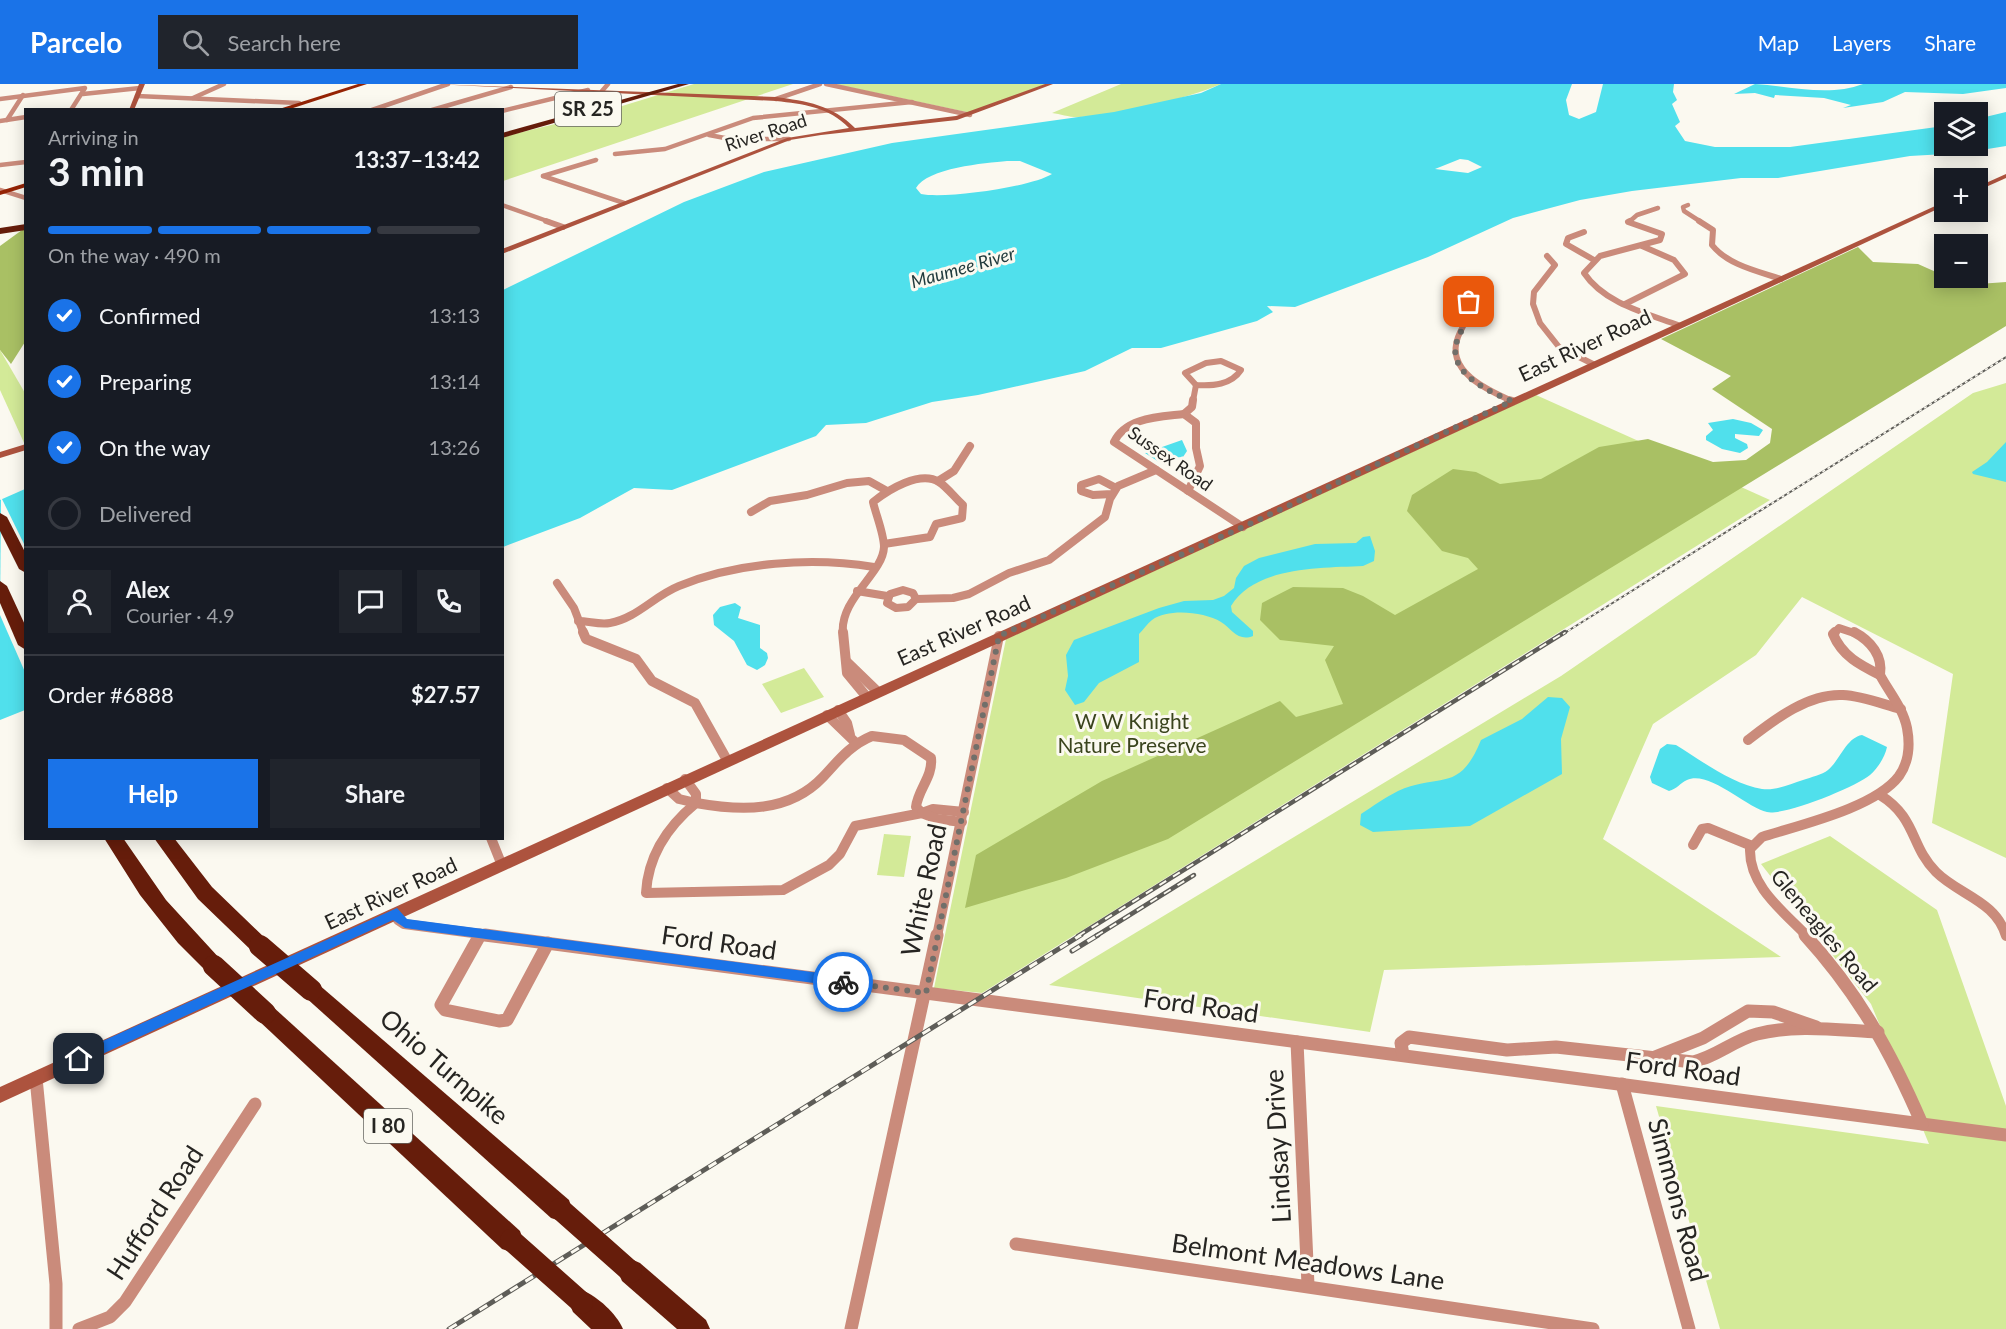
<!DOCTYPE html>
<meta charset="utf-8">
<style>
:root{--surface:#171b24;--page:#20242c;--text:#f1f3f6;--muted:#9ea1a6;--line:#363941;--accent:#1a73e8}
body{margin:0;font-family:Lato,sans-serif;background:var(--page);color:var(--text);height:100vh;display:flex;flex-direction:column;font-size:22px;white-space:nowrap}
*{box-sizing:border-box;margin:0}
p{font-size:20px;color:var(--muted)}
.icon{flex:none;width:33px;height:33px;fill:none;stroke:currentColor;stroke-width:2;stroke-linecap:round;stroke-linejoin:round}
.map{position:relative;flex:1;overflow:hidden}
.panel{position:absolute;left:24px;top:24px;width:480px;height:732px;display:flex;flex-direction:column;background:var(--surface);border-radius:0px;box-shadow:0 3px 15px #0003}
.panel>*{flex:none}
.buttons{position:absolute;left:1934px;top:18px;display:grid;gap:12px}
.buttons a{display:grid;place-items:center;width:54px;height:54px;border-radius:0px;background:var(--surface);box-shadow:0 3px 15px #0003;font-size:30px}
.pin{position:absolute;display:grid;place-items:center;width:51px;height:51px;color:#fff;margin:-26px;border-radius:12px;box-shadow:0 3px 9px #0006}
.courier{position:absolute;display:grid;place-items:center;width:60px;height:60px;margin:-30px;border:4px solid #1a73e8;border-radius:50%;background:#fff;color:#222;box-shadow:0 2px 8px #0007}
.head em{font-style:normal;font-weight:700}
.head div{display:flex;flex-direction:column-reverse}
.head{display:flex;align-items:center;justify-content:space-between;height:102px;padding:0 24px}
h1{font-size:39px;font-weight:700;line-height:45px}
.bar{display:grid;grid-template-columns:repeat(4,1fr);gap:9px 6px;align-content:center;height:72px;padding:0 24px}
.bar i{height:8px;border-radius:4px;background:var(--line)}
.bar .selected{background:var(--accent)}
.bar p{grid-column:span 4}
.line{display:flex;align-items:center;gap:15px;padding:0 24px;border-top:2px solid var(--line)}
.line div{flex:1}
.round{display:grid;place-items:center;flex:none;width:63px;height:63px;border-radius:0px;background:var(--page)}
ol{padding:0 24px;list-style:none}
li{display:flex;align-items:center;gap:18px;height:66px}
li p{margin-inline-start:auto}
li .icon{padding:6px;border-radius:50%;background:var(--accent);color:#fff;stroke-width:4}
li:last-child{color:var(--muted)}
li i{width:33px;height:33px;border:3px solid var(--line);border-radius:50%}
.primary-button{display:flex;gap:12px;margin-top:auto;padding:12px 24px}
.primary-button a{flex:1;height:69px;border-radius:0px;background:var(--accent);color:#fff;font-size:24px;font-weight:700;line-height:69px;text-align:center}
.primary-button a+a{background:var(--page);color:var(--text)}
header{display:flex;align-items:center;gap:36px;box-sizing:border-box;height:84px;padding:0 30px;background:var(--accent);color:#fff}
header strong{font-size:28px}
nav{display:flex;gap:33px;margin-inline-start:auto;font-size:21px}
.search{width:420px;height:54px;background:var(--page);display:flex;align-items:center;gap:15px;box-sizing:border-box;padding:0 21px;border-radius:0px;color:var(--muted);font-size:22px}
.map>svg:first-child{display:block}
</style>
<header>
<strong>Parcelo</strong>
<div class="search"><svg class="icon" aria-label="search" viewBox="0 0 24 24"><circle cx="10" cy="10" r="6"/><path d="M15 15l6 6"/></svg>Search here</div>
<nav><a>Map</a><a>Layers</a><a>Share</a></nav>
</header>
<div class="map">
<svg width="2006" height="1245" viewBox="0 0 2006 1245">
<rect width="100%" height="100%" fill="#fbf9f0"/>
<g fill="#d3ea98">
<polygon points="694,0 793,0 503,97 502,53 596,30"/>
<polygon points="834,0 1046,0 971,29"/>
<path d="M1121 0H1221C1186 15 1118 31 1080 33 1071 34 1061 30 1052 29Z"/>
<polygon points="0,266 25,309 25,361 0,306"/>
<polygon points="2006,299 2006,774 1932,739 1953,590 1802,513 1756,571 1653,640 1603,755 1781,873 1384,886 1370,948 1049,901 1561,592 1973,309"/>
<polygon points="1536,311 1770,416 982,909 934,904 1006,555"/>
<polygon points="804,584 824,613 781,629 762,600"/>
<polygon points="884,750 911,752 904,793 877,791"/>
<polygon points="1830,752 1937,826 2006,1022 2006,1245 1720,1245 1656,1022 1929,1060 1871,920 1761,780"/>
</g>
<g fill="#a9c064">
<polygon points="22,146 25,146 25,258 11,280 0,266 0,162"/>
<polygon points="1858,163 1873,178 1918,180 1965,201 2006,198 2006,242 1168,755 1066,794 965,824 976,771 1102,697 1280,617 1296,633 1343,620 1325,576 1334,562 1280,556 1260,536 1262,519 1293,503 1343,504 1363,512 1395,531 1478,485 1468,474 1442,467 1407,427 1412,411 1453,385 1476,388 1500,400 1541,395 1599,363 1648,355 1713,378 1746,376 1770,359 1772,345 1712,305 1731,292 1661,255"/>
</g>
<g fill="#50e0ec" fill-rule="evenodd">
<path d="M1221 0H1572L1566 16 1569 31 1579 35 1596 28 1603 0H1674L1673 8 1677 16 1672 20 1680 38 1675 42 1685 57 1715 63H1790L1944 42V62H1977V35L2006 28V62L1963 69 1910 72 1778 94H1741L1632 107 1580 116 1513 134 1428 173 1295 223 1267 222 1273 228 1257 237 1161 264H1132L1085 287 978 311 932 318 866 339 826 341 816 352 672 406 634 404 580 434 503 463V206L684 118 764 88 892 59 1114 28 1201 9ZM1460 75 1468 76 1482 83 1468 89 1435 85ZM1007 77H1020L1052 90C1031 103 946 115 921 110L916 104C927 84 985 79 1007 77Z"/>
<path d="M1755 0C1790 2 1829 13 1863 0H2006V4L1963 10 1905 8 1883 18 1843 24 1851 21 1824 14 1775 11 1774 14 1755 9 1734 10Z"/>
<polygon points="1733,335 1751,339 1763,346 1759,352 1735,350 1735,354 1747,360 1748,364 1740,369 1722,365 1706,356 1706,352 1713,346 1708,339"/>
<polygon points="1182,356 1187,367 1183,373 1167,374 1159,378 1145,369"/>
<polygon points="2006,358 2006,398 1973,390 1972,388 1987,378"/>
<polygon points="25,405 25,626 0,636 0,416"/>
<path d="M1370 452 1375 467 1374 477 1363 482C1322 484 1255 482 1231 522L1232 528 1253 547V552C1238 558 1232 545 1221 538 1204 528 1169 524 1152 536 1147 540 1143 546 1139 550V578L1099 599 1084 618 1075 621 1065 606 1068 592 1066 571 1074 556 1159 524 1184 517 1213 516 1224 512 1234 504 1236 494 1244 482 1259 474 1315 460 1356 459 1363 453Z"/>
<polygon points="735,519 741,523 738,534 760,541 760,564 767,569 768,574 765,581 757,586 747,581 734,557 714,541 713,531 720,523"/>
<path d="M1548 613 1562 614 1570 623 1561 655 1562 690 1470 742 1373 748 1360 741 1361 730C1373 722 1386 713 1398 707 1441 688 1459 710 1481 656L1522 635Z"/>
<path d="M1862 651 1887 663C1885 673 1878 684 1870 691 1856 703 1784 732 1767 728 1747 724 1709 686 1687 696 1680 699 1677 705 1669 707L1652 699 1650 693 1660 665 1667 660 1676 661C1700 676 1734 701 1762 705 1776 707 1790 700 1803 696 1811 693 1822 691 1828 686 1840 676 1846 654 1862 651Z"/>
</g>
<polygon fill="#fbf9f0" points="1,413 25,462 25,588 0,531"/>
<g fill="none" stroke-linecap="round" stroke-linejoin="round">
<g stroke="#ca8b7b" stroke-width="4.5">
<polyline points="826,0 970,31"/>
<polyline points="602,7 608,0"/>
<polyline points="83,10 140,4"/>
<polyline points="137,12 299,19"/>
<polyline points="193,14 224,0"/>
<polyline points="0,15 85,4 71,26"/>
<polyline points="776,15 820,0"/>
<polyline points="372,26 448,0"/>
<polyline points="432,26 511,3"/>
<polyline points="502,27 588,6"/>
<polyline points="7,36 23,11"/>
<polyline points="0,37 26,33"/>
<polyline points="709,51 730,55 789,55"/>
<polyline points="615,70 665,65 753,34 912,18"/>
<polyline points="0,81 26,78"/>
<polyline points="543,92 624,119"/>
<polyline points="543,92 596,76"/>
<polyline points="0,106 26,114"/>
<polyline points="502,121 550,138"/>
<polyline points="1688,121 1683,123 1684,127 1701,138"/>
<polyline points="1629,138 1637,131 1658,124"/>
</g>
<g stroke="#ca8b7b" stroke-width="6">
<polyline points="546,137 563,143"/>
<path d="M1630 137 1628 138 1662 150 1660 156 1600 172 1584 189C1604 219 1645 229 1678 241"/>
<path d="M1699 137 1713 146 1712 161C1728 181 1757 187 1781 195"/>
<polyline points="1584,148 1568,154 1566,160 1594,176"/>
<polyline points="1547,172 1555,181 1534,208 1533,220 1540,239 1559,263 1593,280"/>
<path d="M1484 210 1469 218C1471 233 1463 240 1458 253 1445 287 1487 306 1512 317"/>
<polyline points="1625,220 1685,190 1674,176 1642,162"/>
<path d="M1221 277 1241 286C1231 301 1213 302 1196 301L1185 289 1206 279Z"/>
<polyline points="1193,317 1196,301"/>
</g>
<g stroke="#ca8b7b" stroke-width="8">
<polyline points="1508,316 1512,317"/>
<path d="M1184 330C1160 333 1126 333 1114 358L1243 443"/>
<polyline points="938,397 954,387 970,362"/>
<polyline points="1188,407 1200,382 1196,364 1196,339 1184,330 1192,323 1193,316"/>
<polyline points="1112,410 1093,411 1081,407 1081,401 1099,395 1116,404"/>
<polyline points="751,428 770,417 807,411 847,399 869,397 887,407"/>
<polyline points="557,499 574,524 584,550"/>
<polygon points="903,506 913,509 916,515 908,523 896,524 887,519 890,510"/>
<polyline points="857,507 887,512"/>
<polyline points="916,515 953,514 969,510 1009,489 1049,476 1105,433 1110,415 1118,402 1156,386"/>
<path d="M578 537C589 537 599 541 610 539 637 534 654 512 679 502 737 478 812 473 874 483"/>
<path d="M843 550C839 515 883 490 884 463 884 450 876 431 873 418 888 406 920 386 939 398 947 403 955 414 963 421L962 434 936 440 930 453 884 460"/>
<polyline points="1833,550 1839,544 1857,550"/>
</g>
<g stroke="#ca8b7b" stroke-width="10">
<polyline points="583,548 586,555 636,575 652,597 695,619 727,676"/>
<polyline points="843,548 847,589 866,612"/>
<path d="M1835 548 1833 550C1842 572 1860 581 1880 591 1883 572 1871 557 1854 548"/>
<polyline points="847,578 877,607"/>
<polyline points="838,626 847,639 850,651"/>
<polyline points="827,631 856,659"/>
<path d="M872 652 904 656 931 674C933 693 918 705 916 723L922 729 855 742 840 770 829 781 783 806 646 809C648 772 668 742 696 719 741 727 789 729 823 693 838 677 850 661 872 652Z"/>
<path d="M1748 656C1774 636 1808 609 1843 611 1863 612 1882 620 1901 625"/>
<polyline points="667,704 679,715 696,719 696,710 685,695"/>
<path d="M1880 711C1917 734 1910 762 1936 788 1959 811 1996 817 2006 852"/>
<polyline points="922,729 933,725 964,728"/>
<polyline points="922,729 937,735 962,738"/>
<polyline points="491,754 501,779"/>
<polyline points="1693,761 1702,745 1708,744 1752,762"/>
<polyline points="397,829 398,836 404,840 496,852"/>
<polyline points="479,852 480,850"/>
<polyline points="937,852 999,552"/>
<path d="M1807 852C1783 827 1749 802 1750 765L1762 753C1799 741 1875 724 1899 692 1909 678 1910 660 1907 644 1903 624 1889 608 1880 591"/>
</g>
<g stroke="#ca8b7b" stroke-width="13">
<polyline points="480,851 441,921 445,926 499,937 507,936 548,859"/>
<polyline points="485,851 2006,1051"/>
<path d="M1805 851C1858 909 1891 968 1922 1040"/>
<polyline points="1297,958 1308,1201"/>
<path d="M1403 971 1401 959 1409 953 1507 966 1556 963 1693 978C1716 973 1734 956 1757 950 1796 940 1838 946 1878 948"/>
<polyline points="1655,973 1703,954 1748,927 1773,928 1816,943"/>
<polyline points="36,994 56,1200 56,1245"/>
<polyline points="1622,1000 1689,1245"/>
<polyline points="1016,1160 1593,1245"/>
<polyline points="79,1245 110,1233 125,1218 255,1020"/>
<polyline points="851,1245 937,851"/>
</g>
<g fill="#ad533e" fill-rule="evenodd">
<polygon points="139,0 145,0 134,26 129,26"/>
<path d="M434 0 776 13C806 17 833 21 855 44L956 32 1045 0H1053L957 36 821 51 790 56 502 170V165L787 54 849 44C829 23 803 20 776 17Z"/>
<polygon points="2006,90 2006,94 1977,107 1977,103"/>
<polygon points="1944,118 1944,122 1704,234 0,1019 0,1003"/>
<polygon points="26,360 26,366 0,374 0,368"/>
</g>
<g fill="#952304" fill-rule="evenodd">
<polygon points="358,0 367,0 287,26 276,26"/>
<polygon points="26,99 26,103 0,111 0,107"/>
</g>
<g fill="#661d0b" fill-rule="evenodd">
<polygon points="678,0 689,0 502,54 502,49"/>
<polygon points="26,140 26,146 0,150 0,144"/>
<polygon points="0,429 7,433 26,470 26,489 19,485 0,447"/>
<polygon points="0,497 7,502 26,543 26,566 18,561 0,519"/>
<polygon points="104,754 123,754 166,816 221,876 224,882 221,888 214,891 207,888 178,859 140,811"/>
<polygon points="154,754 174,754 212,803 267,856 270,862 267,868 260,871 253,868 198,815"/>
<polygon points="311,897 318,900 569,1116 572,1125 569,1134 560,1137 551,1134 304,912 301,906 304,900"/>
<polygon points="265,920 272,922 520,1147 523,1156 520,1165 511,1168 502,1165 258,936 254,929 258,922"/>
<polygon points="631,1175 640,1179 706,1236 710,1245 677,1245 622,1197 618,1188 622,1179"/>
<path d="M582 1206C598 1213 616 1229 623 1245H591L573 1228 569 1219 573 1210Z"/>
</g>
<defs>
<polyline id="rail-far2" points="1563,550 2006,273"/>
<g id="rail-far1">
<polyline points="1078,852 1565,548"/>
<polyline points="1096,852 1194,791"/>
</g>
<g id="rail">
<polyline points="1072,867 1098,851"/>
<polyline points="449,1245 1081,851"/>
</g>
</defs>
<use href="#rail-far2" stroke="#5e5d58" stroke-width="2"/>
<use href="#rail-far1" stroke="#5e5d58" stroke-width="4.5"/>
<use href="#rail" stroke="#5e5d58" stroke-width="5"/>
<use href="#rail-far2" stroke="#fbf9f0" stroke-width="1.5" stroke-dasharray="3" stroke-linecap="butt"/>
<use href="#rail-far1" stroke="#fbf9f0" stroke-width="2" stroke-dasharray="8" stroke-linecap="butt"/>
<use href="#rail" stroke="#fbf9f0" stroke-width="3" stroke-dasharray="9" stroke-linecap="butt"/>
<g stroke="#661d0b" stroke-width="22">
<polyline points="260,862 311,906"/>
<polyline points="214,882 265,929"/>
<polyline points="560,1125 631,1188"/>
<polyline points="511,1156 582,1219"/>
</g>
</g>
<polygon fill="#1a73e8" points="397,824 407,835 843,892 849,898 843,903 405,844 393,836 83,979 74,979 74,970"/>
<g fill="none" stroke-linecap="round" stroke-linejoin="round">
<path stroke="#716f6a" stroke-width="6" stroke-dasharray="0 10.8" d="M843 898 926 909 999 552 1243 443 1512 317C1490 308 1446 289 1457 257 1462 241 1473 235 1469 218"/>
</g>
<g text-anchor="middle" stroke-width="6" stroke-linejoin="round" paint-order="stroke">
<g font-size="18" fill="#262522" stroke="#fbf9f0">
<text transform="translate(766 49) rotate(-18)" y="6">River Road</text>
<text transform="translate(1170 375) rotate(35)" y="6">Sussex Road</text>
</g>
<g font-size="18" font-style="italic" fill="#223b3d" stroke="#fbf9f0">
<text transform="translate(963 184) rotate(-16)" y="6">Maumee River</text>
</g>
<g fill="#fbf9f0" stroke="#666560" stroke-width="1.5">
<rect x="555" y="8" width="66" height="34" rx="4.5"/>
<rect x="364" y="1025" width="48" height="34" rx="4.5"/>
</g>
<g font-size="20" font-weight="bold" fill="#262522">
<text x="588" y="32">SR 25</text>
<text x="388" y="1049">I 80</text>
</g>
<g font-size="21" fill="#262522" stroke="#fbf9f0">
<text transform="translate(1585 262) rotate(-25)" y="7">East River Road</text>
<text transform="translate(964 547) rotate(-24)" y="7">East River Road</text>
<text transform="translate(391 810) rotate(-25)" y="7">East River Road</text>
<text transform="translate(1824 847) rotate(50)" y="7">Gleneagles Road</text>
</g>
<g font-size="21" fill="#3a441d" stroke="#fbf9f0">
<text x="1132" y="645">W W Knight<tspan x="1132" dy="24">Nature Preserve</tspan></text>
</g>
<g font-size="26" fill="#262522" stroke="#fbf9f0">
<text transform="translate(924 806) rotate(-78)" y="9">White Road</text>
<text transform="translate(719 859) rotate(8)" y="9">Ford Road</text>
<text transform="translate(1201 922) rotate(8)" y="9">Ford Road</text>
<text transform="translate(444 983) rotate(41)" y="9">Ohio Turnpike</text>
<text transform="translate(1683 985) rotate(8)" y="9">Ford Road</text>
<text transform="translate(1278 1062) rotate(-93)" y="9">Lindsay Drive</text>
<text transform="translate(1678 1116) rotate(75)" y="9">Simmons Road</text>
<text transform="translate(155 1129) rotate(-57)" y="9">Hufford Road</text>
<text transform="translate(1308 1178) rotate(8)" y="9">Belmont Meadows Lane</text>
</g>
</g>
</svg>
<div class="buttons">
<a><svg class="icon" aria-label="layers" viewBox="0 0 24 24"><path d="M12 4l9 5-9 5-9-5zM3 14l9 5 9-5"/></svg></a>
<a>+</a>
<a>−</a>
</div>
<div class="pin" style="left:1469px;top:218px;background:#ea580c"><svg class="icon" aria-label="bag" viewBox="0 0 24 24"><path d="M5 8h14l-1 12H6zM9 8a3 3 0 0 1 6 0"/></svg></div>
<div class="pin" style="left:79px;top:975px;background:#1f2937"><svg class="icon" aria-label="home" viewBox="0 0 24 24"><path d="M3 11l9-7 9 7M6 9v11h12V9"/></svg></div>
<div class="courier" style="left:843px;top:898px"><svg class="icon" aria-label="bike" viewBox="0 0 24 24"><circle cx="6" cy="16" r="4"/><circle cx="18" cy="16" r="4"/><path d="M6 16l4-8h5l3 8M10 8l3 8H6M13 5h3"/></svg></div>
<section class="panel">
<div class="head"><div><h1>3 min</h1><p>Arriving in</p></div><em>13:37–13:42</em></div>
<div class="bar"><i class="selected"></i><i class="selected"></i><i class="selected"></i><i></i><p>On the way · 490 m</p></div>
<ol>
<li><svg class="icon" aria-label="check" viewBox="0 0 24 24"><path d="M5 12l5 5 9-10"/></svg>Confirmed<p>13:13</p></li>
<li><svg class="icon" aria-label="check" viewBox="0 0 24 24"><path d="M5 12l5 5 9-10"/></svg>Preparing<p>13:14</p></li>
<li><svg class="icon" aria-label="check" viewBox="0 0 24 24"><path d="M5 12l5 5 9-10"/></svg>On the way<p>13:26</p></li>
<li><i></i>Delivered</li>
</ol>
<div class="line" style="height:108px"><a class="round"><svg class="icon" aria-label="person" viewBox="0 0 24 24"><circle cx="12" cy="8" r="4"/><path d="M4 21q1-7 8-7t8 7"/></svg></a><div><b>Alex</b><p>Courier · 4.9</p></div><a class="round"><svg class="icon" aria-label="chat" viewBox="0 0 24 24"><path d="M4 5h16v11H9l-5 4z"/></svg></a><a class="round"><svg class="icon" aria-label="phone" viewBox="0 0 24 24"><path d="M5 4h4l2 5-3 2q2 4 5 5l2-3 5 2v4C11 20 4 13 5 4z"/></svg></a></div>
<div class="line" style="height:78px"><div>Order #6888</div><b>$27.57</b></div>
<div class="primary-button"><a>Help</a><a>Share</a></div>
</section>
</div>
